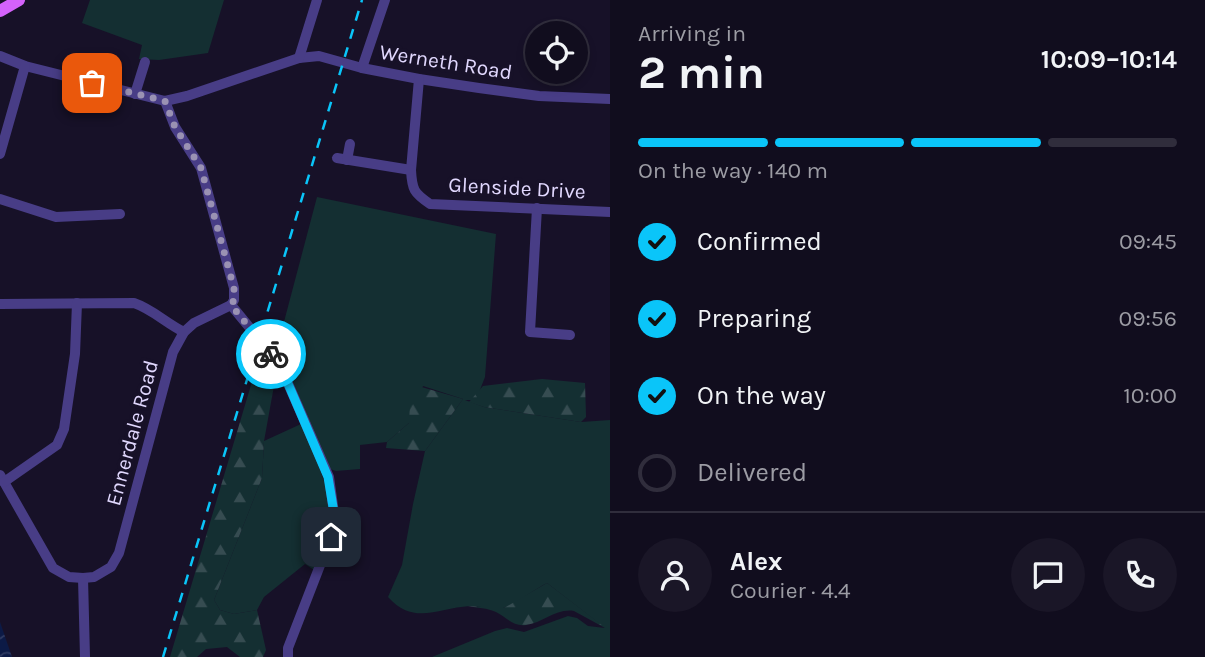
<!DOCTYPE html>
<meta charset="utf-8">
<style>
:root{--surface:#110d1e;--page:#1a1627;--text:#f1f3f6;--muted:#9c9ca4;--line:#302d3c;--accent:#0ac5f9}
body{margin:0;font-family:Karla,sans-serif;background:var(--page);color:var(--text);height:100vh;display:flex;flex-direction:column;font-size:26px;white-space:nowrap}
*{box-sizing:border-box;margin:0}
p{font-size:23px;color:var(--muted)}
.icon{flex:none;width:38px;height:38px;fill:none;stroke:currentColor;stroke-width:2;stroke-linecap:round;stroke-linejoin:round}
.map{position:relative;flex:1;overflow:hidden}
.sheet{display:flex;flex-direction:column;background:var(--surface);width:595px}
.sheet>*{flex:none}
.buttons{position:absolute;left:525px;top:21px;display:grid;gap:14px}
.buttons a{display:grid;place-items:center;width:63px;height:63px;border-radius:50%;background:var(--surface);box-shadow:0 4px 10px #0003,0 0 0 2px var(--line);font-size:35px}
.pin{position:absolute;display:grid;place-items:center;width:60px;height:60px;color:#fff;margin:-30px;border-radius:14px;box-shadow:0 4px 10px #0006}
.courier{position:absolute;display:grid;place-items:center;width:70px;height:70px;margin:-35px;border:5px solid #0ac5f9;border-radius:50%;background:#fff;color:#222;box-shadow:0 2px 9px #0007}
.summary em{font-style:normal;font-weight:700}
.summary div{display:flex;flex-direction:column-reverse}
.summary{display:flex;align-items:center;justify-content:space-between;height:119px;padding:0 28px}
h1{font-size:46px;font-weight:700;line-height:52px}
.bar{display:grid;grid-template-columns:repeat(4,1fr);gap:10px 7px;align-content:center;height:84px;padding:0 28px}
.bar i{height:9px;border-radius:5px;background:var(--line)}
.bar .selected{background:var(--accent)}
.bar p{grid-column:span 4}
.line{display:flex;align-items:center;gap:18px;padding:0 28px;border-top:2px solid var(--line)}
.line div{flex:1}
.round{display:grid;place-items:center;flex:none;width:74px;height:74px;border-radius:37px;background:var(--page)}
ol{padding:0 28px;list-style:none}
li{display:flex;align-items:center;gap:21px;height:77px}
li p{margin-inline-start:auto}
li .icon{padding:7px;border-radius:50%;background:var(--accent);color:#111;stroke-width:4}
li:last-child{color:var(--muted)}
li i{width:38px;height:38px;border:4px solid var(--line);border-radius:50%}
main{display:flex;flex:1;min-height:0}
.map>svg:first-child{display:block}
</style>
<main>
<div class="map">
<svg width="610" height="657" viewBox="0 0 610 657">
<defs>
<pattern id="forest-firs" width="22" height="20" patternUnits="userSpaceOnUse" patternTransform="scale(1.75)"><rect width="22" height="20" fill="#142f32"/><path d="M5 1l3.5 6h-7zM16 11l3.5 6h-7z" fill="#364c51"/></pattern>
<pattern id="water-waves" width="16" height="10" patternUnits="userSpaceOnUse" patternTransform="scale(1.75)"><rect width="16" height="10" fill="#0c1a46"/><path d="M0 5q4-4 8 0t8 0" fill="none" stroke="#2f3b62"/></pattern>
</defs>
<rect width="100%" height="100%" fill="#171128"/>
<g fill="#142f32">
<polygon points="90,0 224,0 208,53 159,60 139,59 142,45 82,23"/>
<path d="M317 197 496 234 485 377 476 400H465L484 407 581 422 610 420V657H432L495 631 507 628 524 632 568 616 577 618 588 626 605 628 547 583C537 588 512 606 503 608 493 610 481 606 470 606 438 608 414 626 388 597L402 565 413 504 425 451 463 399 423 386 409 423 387 442 360 445V469L336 471 330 469 276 352Z"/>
<path d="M301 424C316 460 338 499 326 539 323 550 318 560 314 570L305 564 264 597 257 610 234 614 220 610 214 600 262 478 264 441Z"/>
</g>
<g fill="url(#forest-firs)">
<polygon points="262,348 277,369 264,441 262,478 214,600 220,610 234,614 257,610 266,650 263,657 240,657 227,647 206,649 197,657 170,657"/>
<polygon points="542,379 585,383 586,417 581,422 484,407 469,402 483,386"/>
<polygon points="411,384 463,399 425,451 386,448 387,442 409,423"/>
<path d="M547 583 607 629 574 611C556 608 543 623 526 625 514 627 506 617 496 612 488 608 477 608 468 606L504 608Z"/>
</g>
<polygon fill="url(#water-waves)" points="0,622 12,657 0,657"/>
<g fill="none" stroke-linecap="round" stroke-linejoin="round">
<g stroke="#483d86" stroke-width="10">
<polyline points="0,56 25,66 165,101 187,96 299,58 319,56 362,68 419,79 479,88 539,96 610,99"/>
<polyline points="299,58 317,0"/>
<polyline points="362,68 385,0"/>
<path d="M419 79 411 170C412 190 414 193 430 204L610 212"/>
<polyline points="135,94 145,62"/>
<polyline points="165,101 175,127 201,168 234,288 234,300 231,305"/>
<polyline points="0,154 25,66"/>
<polyline points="337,158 411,170"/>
<polyline points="347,160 350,144"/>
<polyline points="0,199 56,217 120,214"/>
<polyline points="537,208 530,332 570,335"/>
<path d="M0 304 134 303C152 309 166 323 184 332"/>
<polyline points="231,305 272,355 283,372 329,477 334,513 331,537 288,648 288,657"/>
<polyline points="0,475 53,568 69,577 83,578 94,577 111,567 119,553 173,352 184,332 194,323 231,305"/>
<polyline points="4,482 57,445 64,429 75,354 77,303"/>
<polyline points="83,578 85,657"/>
</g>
<polyline stroke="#d462fb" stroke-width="12" points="0,11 19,0"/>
<polyline stroke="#0ac5f9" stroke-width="2.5" stroke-dasharray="10 9" stroke-linecap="butt" points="163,657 362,0"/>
</g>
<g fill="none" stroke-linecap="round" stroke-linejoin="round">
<polyline stroke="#9a92b3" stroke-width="7" stroke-dasharray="0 12.6" points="92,83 165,101 175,127 201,168 234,288 234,300 231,305 271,354"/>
<polyline stroke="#0ac5f9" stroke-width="9" points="271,354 283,372 328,477 334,513 331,537"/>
</g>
<g text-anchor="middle" stroke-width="7" stroke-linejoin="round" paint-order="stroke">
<g font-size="21" fill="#e1d8fe" stroke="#171128">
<text transform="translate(446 62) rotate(9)" y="7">Werneth Road</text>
<text transform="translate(517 188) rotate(3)" y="7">Glenside Drive</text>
<text transform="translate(132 433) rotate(-75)" y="7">Ennerdale Road</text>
</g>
</g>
</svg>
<div class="buttons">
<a><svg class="icon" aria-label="locate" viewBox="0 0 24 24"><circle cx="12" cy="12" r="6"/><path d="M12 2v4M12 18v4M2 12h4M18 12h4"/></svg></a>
</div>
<div class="pin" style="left:92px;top:83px;background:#ea580c"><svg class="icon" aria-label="bag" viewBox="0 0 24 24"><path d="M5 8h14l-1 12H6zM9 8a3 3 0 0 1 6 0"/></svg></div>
<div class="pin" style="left:331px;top:537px;background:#1f2937"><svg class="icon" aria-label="home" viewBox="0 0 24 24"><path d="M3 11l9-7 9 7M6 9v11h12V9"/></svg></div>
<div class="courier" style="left:271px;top:354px"><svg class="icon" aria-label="bike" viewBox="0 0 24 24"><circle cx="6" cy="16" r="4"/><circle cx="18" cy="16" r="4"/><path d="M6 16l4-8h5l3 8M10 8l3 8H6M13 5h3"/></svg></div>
</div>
<section class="sheet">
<div class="summary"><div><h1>2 min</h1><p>Arriving in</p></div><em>10:09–10:14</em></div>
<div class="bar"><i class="selected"></i><i class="selected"></i><i class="selected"></i><i></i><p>On the way · 140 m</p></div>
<ol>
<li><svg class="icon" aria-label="check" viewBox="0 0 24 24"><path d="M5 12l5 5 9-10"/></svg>Confirmed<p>09:45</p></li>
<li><svg class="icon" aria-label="check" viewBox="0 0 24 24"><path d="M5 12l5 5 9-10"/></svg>Preparing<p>09:56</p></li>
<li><svg class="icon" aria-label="check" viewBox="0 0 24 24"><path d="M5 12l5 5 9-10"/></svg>On the way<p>10:00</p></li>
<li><i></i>Delivered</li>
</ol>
<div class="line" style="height:126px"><a class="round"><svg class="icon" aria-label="person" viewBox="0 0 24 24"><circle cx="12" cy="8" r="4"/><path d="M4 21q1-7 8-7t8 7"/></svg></a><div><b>Alex</b><p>Courier · 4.4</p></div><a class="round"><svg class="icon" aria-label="chat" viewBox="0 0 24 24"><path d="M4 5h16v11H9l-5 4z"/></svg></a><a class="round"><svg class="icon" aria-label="phone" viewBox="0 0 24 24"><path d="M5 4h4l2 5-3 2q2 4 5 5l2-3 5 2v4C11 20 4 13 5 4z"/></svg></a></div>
</section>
</main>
